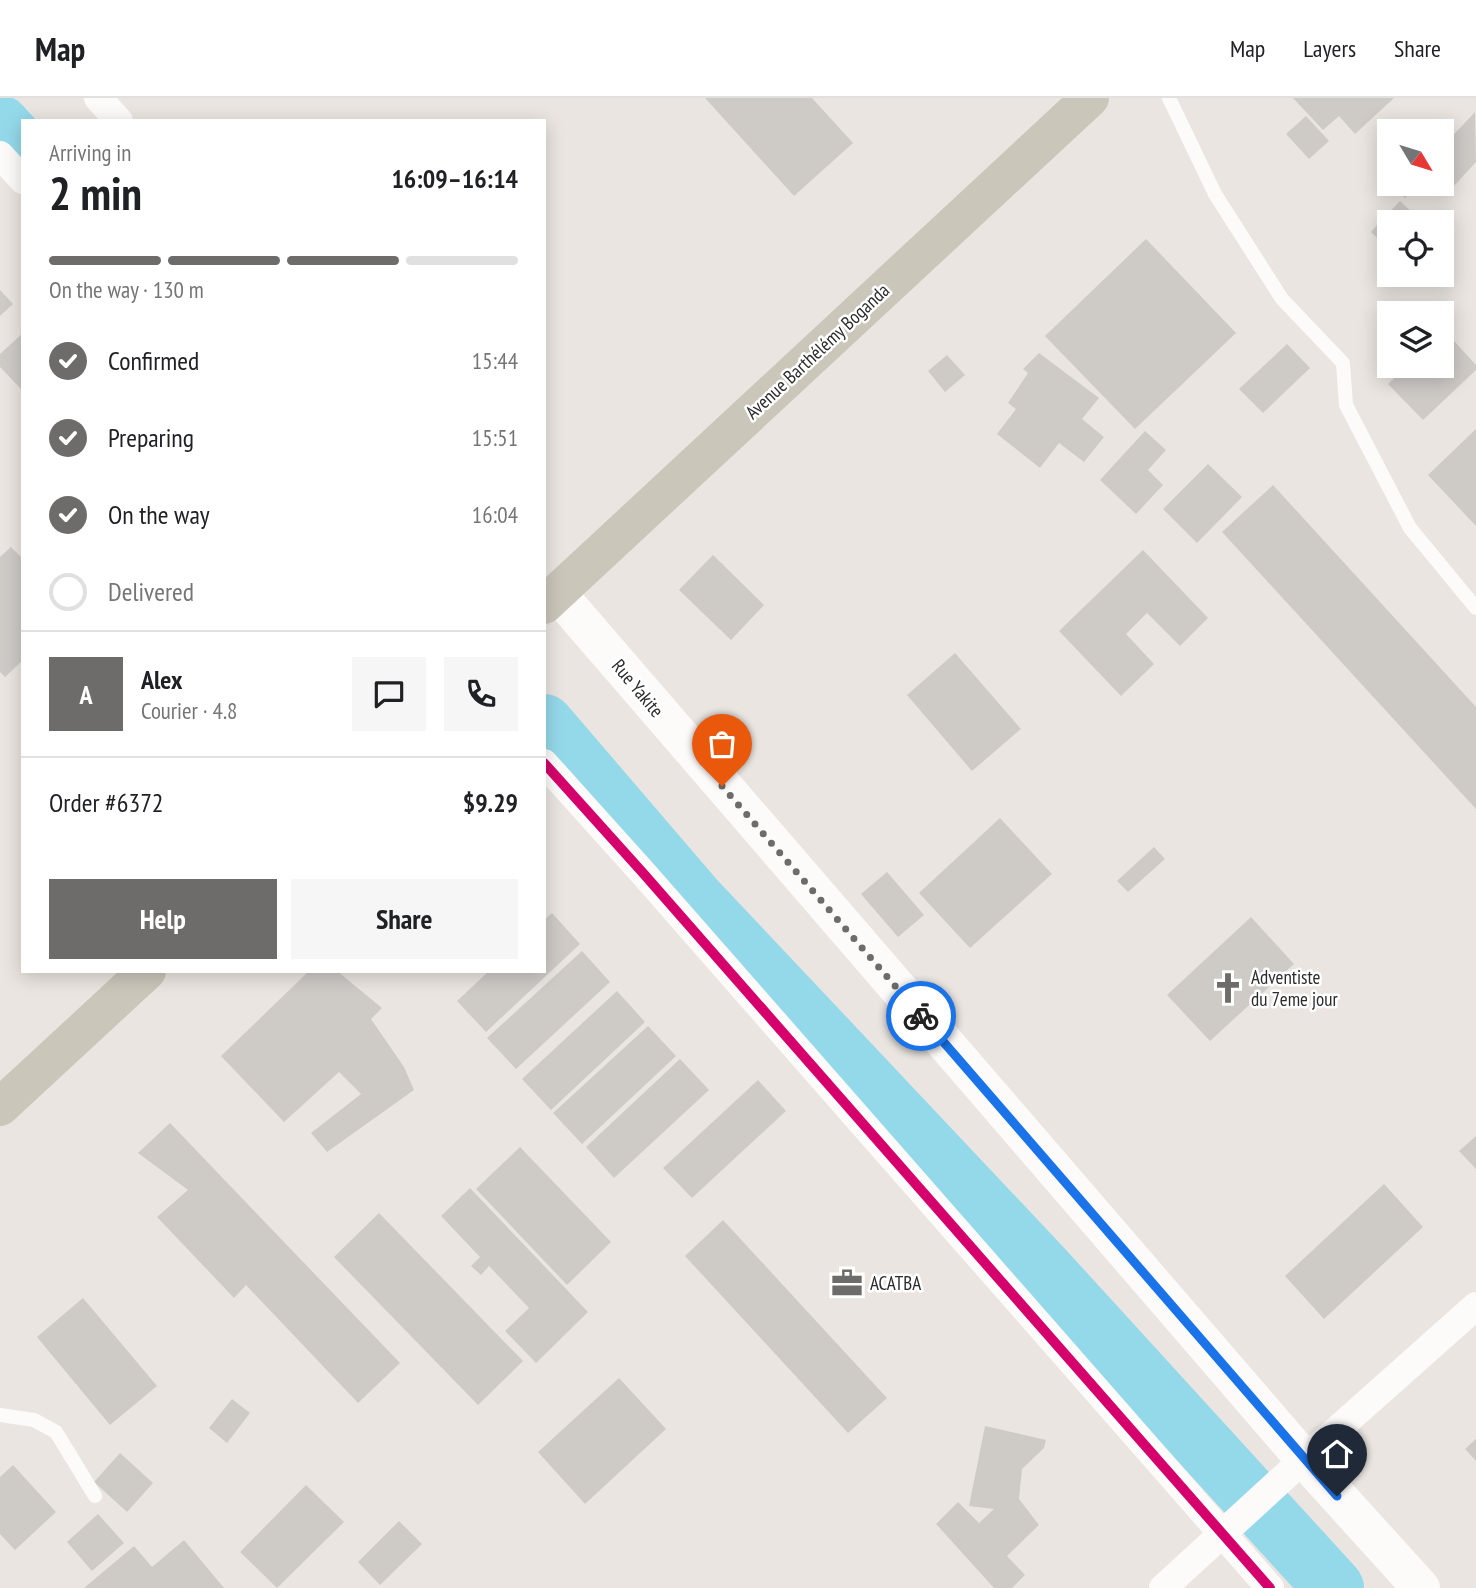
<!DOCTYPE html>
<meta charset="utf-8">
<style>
:root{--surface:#fff;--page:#f6f6f6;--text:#202124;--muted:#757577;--line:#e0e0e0;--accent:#6e6c6a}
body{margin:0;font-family:"PT Sans Narrow",sans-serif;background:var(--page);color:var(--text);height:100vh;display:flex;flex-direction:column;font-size:26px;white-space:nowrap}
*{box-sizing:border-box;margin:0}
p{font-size:23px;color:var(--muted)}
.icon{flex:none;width:38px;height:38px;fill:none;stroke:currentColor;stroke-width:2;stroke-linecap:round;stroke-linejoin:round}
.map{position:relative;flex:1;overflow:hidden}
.side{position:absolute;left:21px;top:21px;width:525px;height:854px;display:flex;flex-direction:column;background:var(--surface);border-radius:0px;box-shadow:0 4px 18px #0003}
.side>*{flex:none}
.needle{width:46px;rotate:128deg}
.buttons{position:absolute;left:1377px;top:21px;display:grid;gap:14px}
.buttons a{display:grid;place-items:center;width:77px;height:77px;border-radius:0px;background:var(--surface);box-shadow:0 4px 18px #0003;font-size:35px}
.pin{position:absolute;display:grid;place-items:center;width:60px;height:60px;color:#fff;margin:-72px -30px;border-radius:50% 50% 50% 0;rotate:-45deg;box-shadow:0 0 7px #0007}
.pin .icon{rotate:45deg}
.courier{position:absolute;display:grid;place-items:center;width:70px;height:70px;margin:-35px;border:5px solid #1a73e8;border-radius:50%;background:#fff;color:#222;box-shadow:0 2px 9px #0007}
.headline em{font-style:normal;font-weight:700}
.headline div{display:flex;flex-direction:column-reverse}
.headline{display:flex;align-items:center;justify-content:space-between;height:119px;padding:0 28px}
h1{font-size:46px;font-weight:700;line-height:52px}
.bar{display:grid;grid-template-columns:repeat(4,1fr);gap:10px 7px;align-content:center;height:84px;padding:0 28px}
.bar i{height:9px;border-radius:5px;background:var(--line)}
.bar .active{background:var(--accent)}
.bar p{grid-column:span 4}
.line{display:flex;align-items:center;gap:18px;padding:0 28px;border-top:2px solid var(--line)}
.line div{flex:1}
.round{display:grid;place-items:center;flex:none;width:74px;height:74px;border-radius:0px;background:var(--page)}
ol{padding:0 28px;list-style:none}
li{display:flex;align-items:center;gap:21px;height:77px}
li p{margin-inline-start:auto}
li .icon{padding:7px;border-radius:50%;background:var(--accent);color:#fff;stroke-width:4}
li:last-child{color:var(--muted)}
li i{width:38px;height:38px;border:4px solid var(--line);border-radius:50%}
.primary-button{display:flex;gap:14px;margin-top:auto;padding:14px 28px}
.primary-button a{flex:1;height:80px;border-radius:0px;background:var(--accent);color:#fff;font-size:28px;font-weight:700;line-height:80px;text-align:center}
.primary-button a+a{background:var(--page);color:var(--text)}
header{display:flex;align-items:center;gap:42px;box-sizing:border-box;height:98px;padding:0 35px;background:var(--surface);border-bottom:2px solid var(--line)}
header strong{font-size:33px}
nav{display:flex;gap:38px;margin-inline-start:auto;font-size:24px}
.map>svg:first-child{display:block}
</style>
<header>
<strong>Map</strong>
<nav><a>Map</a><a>Layers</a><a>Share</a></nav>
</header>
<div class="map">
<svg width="1476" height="1490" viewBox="0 0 1476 1490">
<rect width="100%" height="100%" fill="#eae5e0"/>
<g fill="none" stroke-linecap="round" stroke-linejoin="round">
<g stroke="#94d9ea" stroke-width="60">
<polyline points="0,27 23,52"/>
<polyline points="544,626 694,801 1041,1169 1334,1490"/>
</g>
</g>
<g fill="#cecbc7">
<polygon points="705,0 812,0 853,45 794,98"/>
<polygon points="1293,0 1394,0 1355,36 1339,18 1323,32"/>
<polygon points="1475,14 1476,64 1451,91 1442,82 1442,49"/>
<polygon points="1306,18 1329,43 1309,61 1286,36"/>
<polygon points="1399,86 1418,86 1405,100 1394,90"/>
<polygon points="1400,103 1416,118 1410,124 1390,124 1390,146 1387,149 1371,134"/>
<polygon points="1146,141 1236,235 1135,331 1045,238"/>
<polygon points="0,192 13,206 0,218"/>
<polygon points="1444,232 1476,267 1476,272 1423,322 1388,286 1407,268 1442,268 1442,234"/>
<polygon points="23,235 23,293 0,269 0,256"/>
<polygon points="1287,246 1310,270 1263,315 1239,291"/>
<polygon points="1039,255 1099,300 1082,321 1104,339 1084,364 1059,345 1040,370 997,336 1016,311 1008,305 1028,275 1023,271"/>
<polygon points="947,257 965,277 945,294 928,273"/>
<polygon points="1476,331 1476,428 1428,377"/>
<polygon points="1145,333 1166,352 1148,372 1163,387 1136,416 1100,382"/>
<polygon points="1208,366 1242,399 1197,445 1163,411"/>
<polygon points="1273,387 1476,609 1476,711 1222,434"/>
<polygon points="11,449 23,461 23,562 5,579 0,574 0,459"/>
<polygon points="1143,452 1208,520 1180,548 1147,515 1126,536 1154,566 1121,598 1059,533"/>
<polygon points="713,457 764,507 731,542 679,492"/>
<polygon points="955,555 1021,631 972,673 907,597"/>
<polygon points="1000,720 1052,776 970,850 919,795"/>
<polygon points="1154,749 1165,761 1128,794 1117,783"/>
<polygon points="887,774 924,817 898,839 861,796"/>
<polygon points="552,815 580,846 486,934 457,903 489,873 544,873 544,822"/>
<polygon points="1251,819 1294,866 1210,943 1167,897"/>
<polygon points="582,853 610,884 516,971 487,940"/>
<polygon points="309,873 337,873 382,910 371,921 404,969 414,992 327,1054 311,1035 361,996 339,974 284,1024 221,958"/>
<polygon points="617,893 645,924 551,1012 522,981"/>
<polygon points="648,928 676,958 582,1046 553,1015"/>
<polygon points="680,961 709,992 614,1080 586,1049"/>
<polygon points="758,982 786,1013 692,1100 663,1070"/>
<polygon points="170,1025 400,1265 358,1305 246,1187 234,1200 157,1119 188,1092 138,1055"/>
<polygon points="1476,1038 1476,1071 1459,1053"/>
<polygon points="520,1049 611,1144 567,1187 476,1091"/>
<polygon points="1384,1086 1423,1129 1324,1221 1285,1178"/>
<polygon points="470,1090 588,1214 536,1265 505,1233 529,1210 489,1168 481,1177 471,1168 480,1159 441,1118"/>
<polygon points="379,1115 523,1263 478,1307 334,1159"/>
<polygon points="723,1122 887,1300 848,1335 685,1158"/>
<polygon points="83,1200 157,1288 110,1327 37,1239"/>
<polygon points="619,1280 666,1331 585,1406 538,1354"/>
<polygon points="232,1301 250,1315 227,1345 209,1330"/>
<polygon points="985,1328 1046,1342 1044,1350 1022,1371 1019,1401 1039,1427 1007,1458 1025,1477 1012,1490 994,1490 936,1426 958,1404 979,1425 994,1411 969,1408"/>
<polygon points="1476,1341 1476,1363 1465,1351"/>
<polygon points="120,1355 153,1385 127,1414 94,1384"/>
<polygon points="13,1367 56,1414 15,1452 0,1436 0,1379"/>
<polygon points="306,1387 344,1424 277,1490 240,1454"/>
<polygon points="98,1416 124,1445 92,1473 67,1444"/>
<polygon points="399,1423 422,1446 380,1487 358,1464"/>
<polygon points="184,1442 224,1490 84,1490 134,1448 152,1469"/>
</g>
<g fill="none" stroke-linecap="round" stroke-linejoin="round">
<g stroke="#fcfbfa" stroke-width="14">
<polyline points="1169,0 1215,96 1282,201 1343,265 1346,307 1410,430 1476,510"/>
<polyline points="0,1317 34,1322 56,1334 95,1398"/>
</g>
<g stroke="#fcfbfa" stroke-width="28">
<polyline points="98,0 119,23"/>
<polyline points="0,57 23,82"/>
<polyline points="544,665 643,775 1270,1490"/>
<polyline points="1163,1490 1304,1361 1476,1208"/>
</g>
<polyline stroke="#fcfbfa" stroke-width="38" points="557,495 1304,1361 1421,1490"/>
<g stroke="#cac6ba" stroke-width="38">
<polyline points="544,507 1090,0"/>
<polyline points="0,1009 147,873"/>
</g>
<defs>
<polyline id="cycleway" points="544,665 643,775 1270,1490"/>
</defs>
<use href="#cycleway" stroke="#fff" stroke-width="15"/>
<use href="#cycleway" stroke="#d6006c" stroke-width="10"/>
</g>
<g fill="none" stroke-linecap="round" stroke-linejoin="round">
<polyline stroke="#6e6c6a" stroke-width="7" stroke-dasharray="0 12.6" points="722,688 921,918"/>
<polyline stroke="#1a73e8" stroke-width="9" points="921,918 1337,1398"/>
</g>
<defs>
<symbol id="church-bare" viewBox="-9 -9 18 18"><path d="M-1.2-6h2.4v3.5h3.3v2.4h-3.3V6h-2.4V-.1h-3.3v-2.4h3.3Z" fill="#6e6c6a" stroke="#fff" stroke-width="2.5" paint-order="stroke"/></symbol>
<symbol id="office-bare" viewBox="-9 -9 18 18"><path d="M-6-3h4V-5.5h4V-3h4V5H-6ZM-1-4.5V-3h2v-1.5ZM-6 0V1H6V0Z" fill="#6e6c6a" stroke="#fff" stroke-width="2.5" paint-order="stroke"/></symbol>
</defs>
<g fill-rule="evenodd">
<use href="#church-bare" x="1206" y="868" width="44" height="44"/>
<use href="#office-bare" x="825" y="1163" width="44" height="44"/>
</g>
<g text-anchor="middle" stroke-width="5" stroke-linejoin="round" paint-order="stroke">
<g font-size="19" fill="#2b2b2b" stroke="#fff">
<text transform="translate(817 253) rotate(-43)" y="7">Avenue Barthélémy Boganda</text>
<text transform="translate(638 590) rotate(50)" y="7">Rue Yakite</text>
</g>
<g font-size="19" fill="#2b2b2b" stroke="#fff" text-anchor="start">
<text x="1251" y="886">Adventiste<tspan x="1251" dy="22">du 7eme jour</tspan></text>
<text x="870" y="1192">ACATBA</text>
</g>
</g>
</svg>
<div class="buttons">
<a><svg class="needle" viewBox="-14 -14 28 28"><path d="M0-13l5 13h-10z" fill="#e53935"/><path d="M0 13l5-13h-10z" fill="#757577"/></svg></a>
<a><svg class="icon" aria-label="locate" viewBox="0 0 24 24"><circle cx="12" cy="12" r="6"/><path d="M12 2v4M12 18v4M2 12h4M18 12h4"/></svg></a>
<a><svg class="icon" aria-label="layers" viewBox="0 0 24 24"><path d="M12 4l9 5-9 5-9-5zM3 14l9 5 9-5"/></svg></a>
</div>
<div class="pin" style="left:722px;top:688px;background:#ea580c"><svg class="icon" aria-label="bag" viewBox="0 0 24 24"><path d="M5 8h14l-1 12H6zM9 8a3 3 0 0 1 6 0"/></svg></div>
<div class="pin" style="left:1337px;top:1398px;background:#1f2937"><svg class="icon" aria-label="home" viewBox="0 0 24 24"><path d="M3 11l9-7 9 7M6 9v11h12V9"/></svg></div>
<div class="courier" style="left:921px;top:918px"><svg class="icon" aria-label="bike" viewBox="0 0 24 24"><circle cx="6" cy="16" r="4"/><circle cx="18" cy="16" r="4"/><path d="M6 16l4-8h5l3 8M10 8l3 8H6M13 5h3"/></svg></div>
<section class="side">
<div class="headline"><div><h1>2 min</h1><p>Arriving in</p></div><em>16:09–16:14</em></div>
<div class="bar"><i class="active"></i><i class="active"></i><i class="active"></i><i></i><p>On the way · 130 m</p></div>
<ol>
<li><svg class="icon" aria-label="check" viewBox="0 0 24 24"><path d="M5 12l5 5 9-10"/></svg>Confirmed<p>15:44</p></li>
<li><svg class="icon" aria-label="check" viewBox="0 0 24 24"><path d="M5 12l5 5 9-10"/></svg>Preparing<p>15:51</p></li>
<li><svg class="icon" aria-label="check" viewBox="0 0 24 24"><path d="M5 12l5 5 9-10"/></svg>On the way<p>16:04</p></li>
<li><i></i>Delivered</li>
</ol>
<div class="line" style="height:126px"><b class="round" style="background:var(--accent);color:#fff">A</b><div><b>Alex</b><p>Courier · 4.8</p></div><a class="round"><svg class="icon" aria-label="chat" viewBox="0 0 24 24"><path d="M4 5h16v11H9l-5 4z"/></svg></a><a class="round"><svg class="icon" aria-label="phone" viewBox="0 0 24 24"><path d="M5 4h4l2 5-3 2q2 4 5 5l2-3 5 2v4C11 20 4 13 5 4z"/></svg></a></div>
<div class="line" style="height:91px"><div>Order #6372</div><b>$9.29</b></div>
<div class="primary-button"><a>Help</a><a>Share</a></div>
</section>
</div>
